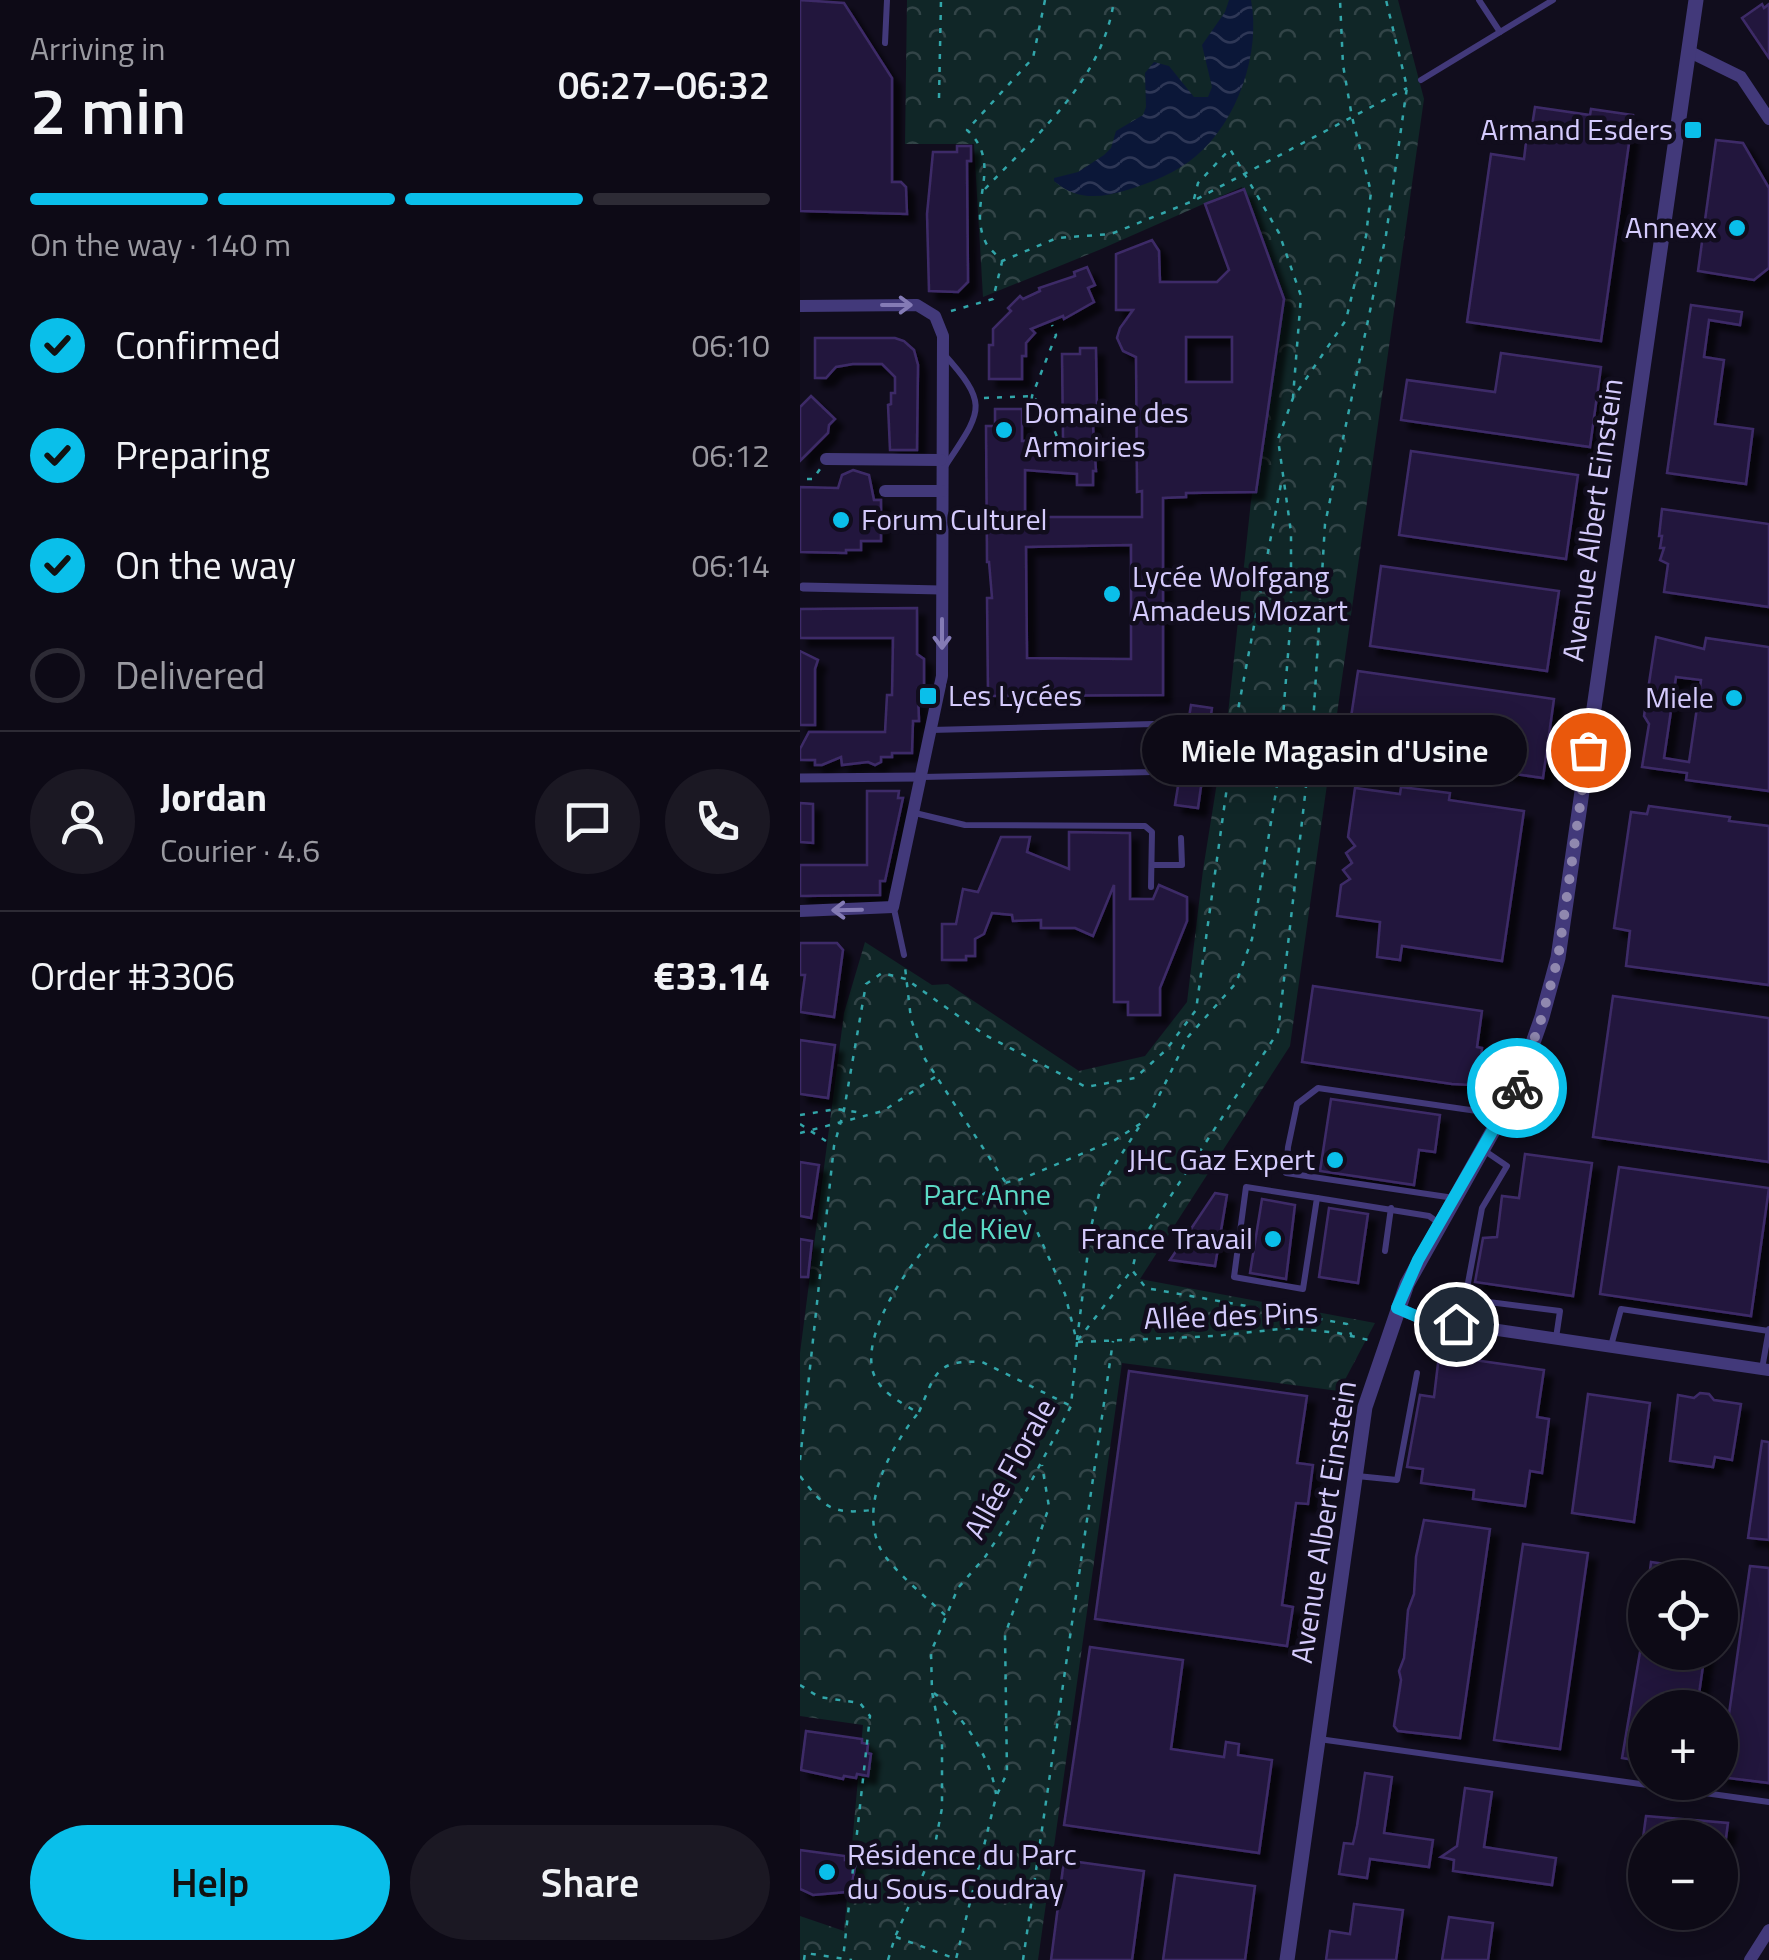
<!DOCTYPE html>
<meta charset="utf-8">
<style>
:root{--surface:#0d0a16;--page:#1b1823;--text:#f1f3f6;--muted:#9a9aa1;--line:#2d2b35;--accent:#0abfea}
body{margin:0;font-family:"Titillium Web",sans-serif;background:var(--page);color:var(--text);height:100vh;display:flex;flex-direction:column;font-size:38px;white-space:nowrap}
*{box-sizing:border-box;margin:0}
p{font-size:32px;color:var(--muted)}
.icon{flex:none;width:55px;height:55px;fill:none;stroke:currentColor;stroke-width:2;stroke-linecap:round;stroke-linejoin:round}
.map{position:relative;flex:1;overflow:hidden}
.details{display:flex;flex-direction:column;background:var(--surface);width:800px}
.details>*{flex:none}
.controls{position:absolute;left:828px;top:1560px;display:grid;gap:20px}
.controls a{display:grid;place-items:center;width:110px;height:110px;border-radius:50%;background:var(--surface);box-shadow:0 5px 25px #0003,0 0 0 2px var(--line);font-size:50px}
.pin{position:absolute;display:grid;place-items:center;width:85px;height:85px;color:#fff;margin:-42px;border:5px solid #fff;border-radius:50%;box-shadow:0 2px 10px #0007}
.courier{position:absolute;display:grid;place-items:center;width:100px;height:100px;margin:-50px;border:8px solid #0abfea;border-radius:50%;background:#fff;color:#222;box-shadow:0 2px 12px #0007}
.bubble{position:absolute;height:70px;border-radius:35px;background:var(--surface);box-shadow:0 5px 25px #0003,0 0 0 2px var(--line);font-size:32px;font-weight:600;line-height:70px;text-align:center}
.headline em{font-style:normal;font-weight:600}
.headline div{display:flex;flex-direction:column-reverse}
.headline{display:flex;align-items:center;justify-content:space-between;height:170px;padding:0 30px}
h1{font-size:65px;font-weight:600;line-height:75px}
.bar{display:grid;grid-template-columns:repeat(4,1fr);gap:15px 10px;align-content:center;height:120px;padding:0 30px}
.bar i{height:12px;border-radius:8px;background:var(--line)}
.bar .current{background:var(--accent)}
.bar p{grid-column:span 4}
.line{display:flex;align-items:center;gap:25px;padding:0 30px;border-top:2px solid var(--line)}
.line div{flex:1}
.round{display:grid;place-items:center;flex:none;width:105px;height:105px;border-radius:52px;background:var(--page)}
ol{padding:0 30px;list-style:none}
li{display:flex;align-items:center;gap:30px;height:110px}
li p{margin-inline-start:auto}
li .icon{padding:10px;border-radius:50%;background:var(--accent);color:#111;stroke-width:4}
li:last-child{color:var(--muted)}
li i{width:55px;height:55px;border:5px solid var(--line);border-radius:50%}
.button{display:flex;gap:20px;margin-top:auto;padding:20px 30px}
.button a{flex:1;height:115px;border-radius:60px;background:var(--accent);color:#111;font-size:40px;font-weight:600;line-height:115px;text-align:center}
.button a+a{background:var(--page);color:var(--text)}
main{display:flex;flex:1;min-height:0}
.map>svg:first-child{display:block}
</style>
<main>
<section class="details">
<div class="headline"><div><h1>2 min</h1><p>Arriving in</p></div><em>06:27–06:32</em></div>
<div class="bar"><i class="current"></i><i class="current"></i><i class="current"></i><i></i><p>On the way · 140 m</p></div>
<ol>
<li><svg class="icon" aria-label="check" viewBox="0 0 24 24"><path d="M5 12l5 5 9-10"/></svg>Confirmed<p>06:10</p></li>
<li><svg class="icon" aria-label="check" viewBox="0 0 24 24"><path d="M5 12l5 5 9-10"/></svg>Preparing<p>06:12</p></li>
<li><svg class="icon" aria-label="check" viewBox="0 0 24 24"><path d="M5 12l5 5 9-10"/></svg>On the way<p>06:14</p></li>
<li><i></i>Delivered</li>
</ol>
<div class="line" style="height:180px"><a class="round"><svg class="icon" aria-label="person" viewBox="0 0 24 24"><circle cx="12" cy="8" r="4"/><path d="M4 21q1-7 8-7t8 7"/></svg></a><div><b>Jordan</b><p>Courier · 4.6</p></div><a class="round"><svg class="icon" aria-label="chat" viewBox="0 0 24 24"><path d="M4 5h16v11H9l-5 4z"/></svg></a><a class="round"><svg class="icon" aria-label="phone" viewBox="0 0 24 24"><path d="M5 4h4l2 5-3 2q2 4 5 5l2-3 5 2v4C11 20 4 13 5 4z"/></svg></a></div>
<div class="line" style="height:130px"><div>Order #3306</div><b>€33.14</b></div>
<div class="button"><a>Help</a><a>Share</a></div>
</section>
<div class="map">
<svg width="969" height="1960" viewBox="0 0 969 1960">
<defs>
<pattern id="park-crowns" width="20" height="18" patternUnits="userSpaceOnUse" patternTransform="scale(2.5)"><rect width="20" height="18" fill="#102627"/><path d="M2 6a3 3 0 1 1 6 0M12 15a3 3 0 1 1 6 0" fill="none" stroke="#324447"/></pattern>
<pattern id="water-waves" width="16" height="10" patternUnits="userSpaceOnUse" patternTransform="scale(2.5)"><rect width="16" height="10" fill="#0b1738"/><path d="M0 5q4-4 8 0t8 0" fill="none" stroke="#2e3756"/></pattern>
<filter id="shadow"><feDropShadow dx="8" dy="8" stdDeviation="2.5" flood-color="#0009"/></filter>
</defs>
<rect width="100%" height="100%" fill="#110d1d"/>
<polygon fill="url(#park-crowns)" points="107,0 598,0 624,99 490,1046 340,1279 575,1323 539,1391 322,1363 238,1960 0,1960 0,1916 44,1931 63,1725 0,1716 0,1353 44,1013 65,942 132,985 148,984 279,1071 345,1056 387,1002 403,870 428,714 451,501 482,300 442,187 299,250 183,297 174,144 105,144"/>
<path fill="url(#water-waves)" d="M429 0H451C461 52 438 121 396 156 378 172 350 183 327 190 300 198 277 201 254 181V178L278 172 304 155 311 148 316 131 343 115 346 107 345 73 354 62 369 66 394 97H408L412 87 402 45 425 12Z"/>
<g fill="#24193d" stroke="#3e2c68" stroke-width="2.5" fill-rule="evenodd" filter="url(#shadow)">
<polygon points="0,0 44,3 92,78 92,182 101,182 106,187 107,214 0,211"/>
<polygon points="962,4 964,8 969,4 969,58 942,18"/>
<polygon points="735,107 790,115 791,109 833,115 801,341 667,322 691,154 724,159 728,125 732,126"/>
<polygon points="916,140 943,143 969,188 969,268 954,280 898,271"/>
<polygon points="157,146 171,146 171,161 167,161 168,282 158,292 129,291 127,214 133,152 157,152"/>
<path d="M444 189 484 299 456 492 386 493V497L363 498V695L188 696 187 598H192L189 562H187L186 426H195V409H222V441L263 440 262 354H280V348H296L297 410 292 411 296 471H293V485H277V474L225 470V517H342V491L337 492 336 357 323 351 317 338 320 328 333 310H316V254L352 240 359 251 360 282H417L429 270 405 204ZM386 337H432V382H386ZM331 545V659L227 658 226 547Z"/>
<polygon points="287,267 295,285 288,288 294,302 264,319 263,316 231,329 235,333 226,343 226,356 222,356 222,379 189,379 189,345 193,345 193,329 211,311 208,308 220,296 223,299 240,291 239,288 275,276 274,272"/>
<polygon points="891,305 942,312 940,325 909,320 904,357 924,360 915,424 953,429 946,484 867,473"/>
<polygon points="15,338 95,338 104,341 114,350 118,365 117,450 90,450 88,405 91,404 91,393 95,393 95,377 82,364 53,364 36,367 26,378 15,378"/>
<polygon points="701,353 801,367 790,447 601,420 607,380 695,392"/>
<polygon points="11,396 35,419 29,425 28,433 0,461 0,407"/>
<polygon points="611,451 778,475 766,559 599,535"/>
<polygon points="53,470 69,475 74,500 81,500 81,541 61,541 61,550 46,550 46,553 0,552 0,487 38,488 42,475"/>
<polygon points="862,509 969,524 969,607 864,592 868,564 860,560 864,548 860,548 862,536 859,536"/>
<polygon points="581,566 759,591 747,671 570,646"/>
<polygon points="117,608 117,654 124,659 124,689 118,689 119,721 113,721 112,753 92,753 92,757 81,757 81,762 75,765 68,762 42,765 41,757 22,765 15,765 15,760 0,760 0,749 9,732 85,732 87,695 92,695 93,638 0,638 0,609"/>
<path d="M856 637 904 649 906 638 969 647V791L886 780 887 773 842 767 849 724 844 716ZM876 677 901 680 889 762 864 758Z"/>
<polygon points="0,651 18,660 15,669 15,725 0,725"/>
<polygon points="558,671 754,699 743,778 546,750"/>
<polygon points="391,705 412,708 398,808 375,805"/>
<polygon points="601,787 650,793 649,800 724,811 702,961 602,946 600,960 577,957 580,922 537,916 541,885 550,879 543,870 552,863 546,853 555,846 548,837 555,788 600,794"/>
<polygon points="67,791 99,791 98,798 103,798 85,881 80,881 80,895 0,896 0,865 67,865"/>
<polygon points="0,803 13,804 13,843 0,842"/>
<polygon points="849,806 930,817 929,821 969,826 969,985 826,966 830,931 814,928 831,812 847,814"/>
<polygon points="269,832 330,833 330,899 353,899 359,885 387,897 387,921 360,988 360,1015 328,1015 328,1002 314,1002 314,885 293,936 275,928 241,928 241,920 213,921 212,915 192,913 184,934 175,939 175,956 166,956 166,960 142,960 142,924 156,924 163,889 178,892 201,837 230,837 227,852 269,869"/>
<polygon points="0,943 37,943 43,950 34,1017 0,1012 5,975 0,975"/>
<polygon points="513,986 682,1011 677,1047 682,1048 679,1073 673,1073 671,1085 652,1084 502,1062"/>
<polygon points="813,996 969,1018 969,1162 793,1137"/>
<polygon points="0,1040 35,1045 28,1098 0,1094"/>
<polygon points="531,1099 640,1115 635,1152 619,1150 614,1185 520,1171"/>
<polygon points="725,1154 792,1163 773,1296 675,1282 683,1238 697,1237 702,1196 719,1198"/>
<polygon points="0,1162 19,1165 11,1218 0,1216"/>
<polygon points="819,1167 969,1188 951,1316 800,1294"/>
<polygon points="415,1193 427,1195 415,1266 370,1260"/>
<polygon points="462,1199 495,1205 486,1279 450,1273"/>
<polygon points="529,1208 568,1214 558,1283 519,1277"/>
<polygon points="0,1239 12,1241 8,1277 0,1277"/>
<polygon points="639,1355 744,1370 737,1417 749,1419 742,1473 730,1471 725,1506 673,1499 674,1490 621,1483 623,1469 607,1467 620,1395 634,1397"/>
<polygon points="329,1371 507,1396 497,1463 513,1465 508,1504 496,1503 482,1605 493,1607 487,1646 295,1619"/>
<polygon points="900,1393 909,1394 914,1400 941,1404 932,1460 915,1457 913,1467 870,1461 878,1395 894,1398"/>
<polygon points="788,1394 850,1403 834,1522 772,1513"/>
<polygon points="962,1441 969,1442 969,1540 948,1538"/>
<polygon points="624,1520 690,1529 660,1738 598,1731 594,1726 601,1680 599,1671 604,1658 608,1610 614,1594 616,1557"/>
<polygon points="723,1544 788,1553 760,1749 694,1740"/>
<polygon points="851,1562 909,1570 909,1578 849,1578"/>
<polygon points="950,1566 969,1568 969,1783 920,1777"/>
<polygon points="290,1647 383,1660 371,1749 424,1757 426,1742 439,1744 438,1755 472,1760 459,1853 264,1825"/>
<polygon points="840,1652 905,1652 897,1708 845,1708 845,1762 822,1758"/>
<polygon points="6,1731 62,1739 62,1743 68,1744 67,1753 71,1754 68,1776 57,1774 56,1778 44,1776 43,1779 1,1770"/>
<polygon points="565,1773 592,1777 584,1833 633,1840 629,1867 570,1859 567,1878 539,1874 544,1843 553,1844 557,1826"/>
<polygon points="665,1788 692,1792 684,1847 756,1858 752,1885 653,1871 654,1860 641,1857 657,1846"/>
<polygon points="846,1816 928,1823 926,1838 843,1838"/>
<polygon points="0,1850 45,1856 45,1860 56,1861 52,1884 47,1892 13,1895 0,1889"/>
<polygon points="264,1860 344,1871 332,1960 251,1960"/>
<polygon points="375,1875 455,1886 445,1960 363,1960"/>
<polygon points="554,1904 603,1910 596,1960 526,1960 530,1931 550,1934"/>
<polygon points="649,1917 693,1923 688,1960 642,1960"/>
</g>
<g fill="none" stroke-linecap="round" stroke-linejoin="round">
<g stroke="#32a6aa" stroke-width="2.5" stroke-dasharray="5 8" stroke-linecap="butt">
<path d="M245 0 233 58 167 130C205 165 166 203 186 243 189 249 198 256 202 261L257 238 311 234 393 201 607 88"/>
<polyline points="139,98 141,0"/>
<path d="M185 189C238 133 303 80 314 0"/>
<polyline points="394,199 398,183 430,149 479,233 501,296 493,397"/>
<polyline points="151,311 193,299 202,262"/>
<polyline points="184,398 232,396 245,408 258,439"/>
<polyline points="229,438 232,396 256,335 252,325"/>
<polyline points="7,479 13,479 20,469"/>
<polyline points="0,1115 37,1109 63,1113"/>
<polyline points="0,1124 32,1145"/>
<polyline points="0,1133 83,1111 135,1077"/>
<polyline points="552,1337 547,1324 346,1288 332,1270 338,1246 478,1032 513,725 525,524 586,235 607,87 586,0"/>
<polyline points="277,1340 291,1227 301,1186 339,1127"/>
<polyline points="278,1340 331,1271"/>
<polyline points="278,1342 415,1336 489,1328 538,1333 573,1341"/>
<path d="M119 1412C135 1375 135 1359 182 1362L271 1406"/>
<polyline points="0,1460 34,1146 44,1110 66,984 82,973 106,979 185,1035 286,1087 335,1078 366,1050 396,1010 437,715 481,484"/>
<path d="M0 1476C24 1507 31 1515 72 1510"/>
<path d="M145 1615C129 1600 89 1567 80 1548 59 1504 91 1447 118 1413 101 1402 80 1393 73 1372 56 1315 164 1183 219 1180L315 1140 343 1122 353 1108 388 1037 436 983 452 939 478 779 491 617V532L478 439 493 398 546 320 566 236 571 192 552 117 543 65 540 0"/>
<polyline points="0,1685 19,1697 60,1703 70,1716 43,1959"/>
<path d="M134 1693C163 1715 191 1758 196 1794"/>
<polyline points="96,1937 156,1959 196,1797 207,1773 205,1635 249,1507 242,1465"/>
<polyline points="4,1960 5,1953 52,1960"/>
<polyline points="88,1960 95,1937 134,1850 142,1808 142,1742 132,1692 131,1652 158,1588 185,1557 215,1512 271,1406 277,1342 265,1294 236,1229 125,1059 111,1019 105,967"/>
<polyline points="223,1960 313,1341"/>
</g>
<g stroke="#42397a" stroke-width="6">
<polyline points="679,0 700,32"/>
<polyline points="85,43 87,0"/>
<polyline points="621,80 753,0"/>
<path d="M143 353C190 405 182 410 146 465"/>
<polyline points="122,777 353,772 353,724 131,730"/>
<polyline points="115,813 165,825 345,826 352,832 351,887"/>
<polyline points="352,865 382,865 381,838"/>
<polyline points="94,909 104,955"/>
<polyline points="685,1151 707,1166 682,1208 665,1299 760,1311 756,1338"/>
<polygon points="446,1187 517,1198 503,1289 434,1277"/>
<polyline points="517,1198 629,1216 639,1223"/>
<polyline points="654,1198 486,1173 488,1147 497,1104 518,1088 684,1112 701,1118"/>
<polyline points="585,1251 591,1208"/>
<polyline points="811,1346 821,1309 969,1331"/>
<polyline points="962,1369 969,1329"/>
<polyline points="557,1476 597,1480 617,1373"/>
<polyline points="519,1739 969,1802"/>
</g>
<g stroke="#42397a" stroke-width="9">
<polyline points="3,587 141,590"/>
<polyline points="0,778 121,777"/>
</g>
<g stroke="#42397a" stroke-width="12">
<polyline points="888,51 941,77 969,119"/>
<polyline points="0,306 117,305 135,316 143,336 142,676 93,907 0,911"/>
<polyline points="26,459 141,460"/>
<polyline points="85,491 142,491"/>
<polyline points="597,1308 623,1319 969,1370"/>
<polyline points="950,1960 969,1930"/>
</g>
<polyline stroke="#42397a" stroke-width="15" points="487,1960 565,1407 607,1284 717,1088 742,1017 758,958 896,0"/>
</g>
<defs><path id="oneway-shaft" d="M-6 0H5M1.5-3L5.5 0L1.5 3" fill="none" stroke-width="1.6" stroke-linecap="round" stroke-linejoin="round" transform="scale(2.5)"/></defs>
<g stroke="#847bb5">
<use href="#oneway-shaft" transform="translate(97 305)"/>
<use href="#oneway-shaft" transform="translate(142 634) rotate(90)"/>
<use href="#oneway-shaft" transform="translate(47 910) rotate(179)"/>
</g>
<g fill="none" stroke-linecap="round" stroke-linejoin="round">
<polyline stroke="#9088af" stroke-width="10" stroke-dasharray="0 18" points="717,1088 742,1017 758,958 788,750"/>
<polyline stroke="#0abfea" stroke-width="12" points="656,1324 623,1319 597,1308 618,1260 717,1088"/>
</g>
<g fill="#0abfea" stroke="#110d1d" stroke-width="4">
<rect x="883" y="120" width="20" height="20" rx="5"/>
<circle cx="937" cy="228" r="10"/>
<circle cx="204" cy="430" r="10"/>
<circle cx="41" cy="520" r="10"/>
<circle cx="312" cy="594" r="10"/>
<rect x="118" y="686" width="20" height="20" rx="5"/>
<circle cx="934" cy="698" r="10"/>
<circle cx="535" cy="1160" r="10"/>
<circle cx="473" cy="1239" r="10"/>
<circle cx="27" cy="1872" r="10"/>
</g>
<g text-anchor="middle" stroke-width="9" stroke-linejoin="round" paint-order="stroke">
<g font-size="30" fill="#d5cbfd" stroke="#110d1d" text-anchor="end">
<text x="873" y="140">Armand Esders</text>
<text x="917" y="238">Annexx</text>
<text x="224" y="423" text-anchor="start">Domaine des<tspan x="224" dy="34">Armoiries</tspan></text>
<text x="61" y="530" text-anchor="start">Forum Culturel</text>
<text x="332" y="587" text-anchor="start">Lycée Wolfgang<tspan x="332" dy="34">Amadeus Mozart</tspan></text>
<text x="148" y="706" text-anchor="start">Les Lycées</text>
<text x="914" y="708">Miele</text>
<text x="515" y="1170">JHC Gaz Expert</text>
<text x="453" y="1249">France Travail</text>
<text x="47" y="1865" text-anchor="start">Résidence du Parc<tspan x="47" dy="34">du Sous-Coudray</tspan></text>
</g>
<g font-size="30" fill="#d5cbfd" stroke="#110d1d">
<text transform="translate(793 520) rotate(-82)" y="10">Avenue Albert Einstein</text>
<text transform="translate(431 1316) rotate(-2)" y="10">Allée des Pins</text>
<text transform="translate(210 1469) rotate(-61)" y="10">Allée Florale</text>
<text transform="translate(524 1522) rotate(-81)" y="10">Avenue Albert Einstein</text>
</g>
<g font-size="30" fill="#5bd9c5" stroke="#110d1d">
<text x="187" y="1205">Parc Anne<tspan x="187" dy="34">de Kiev</tspan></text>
</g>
</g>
</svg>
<div class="controls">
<a><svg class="icon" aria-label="locate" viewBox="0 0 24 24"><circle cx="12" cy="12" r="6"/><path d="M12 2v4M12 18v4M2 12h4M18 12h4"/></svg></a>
<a>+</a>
<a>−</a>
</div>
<div class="pin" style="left:788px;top:750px;background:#ea580c"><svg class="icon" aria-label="bag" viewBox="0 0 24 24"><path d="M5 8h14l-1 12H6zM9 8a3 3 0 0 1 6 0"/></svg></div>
<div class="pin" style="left:656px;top:1324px;background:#1f2937"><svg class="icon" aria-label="home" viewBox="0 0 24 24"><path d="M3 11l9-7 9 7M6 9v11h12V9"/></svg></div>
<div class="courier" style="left:717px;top:1088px"><svg class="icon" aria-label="bike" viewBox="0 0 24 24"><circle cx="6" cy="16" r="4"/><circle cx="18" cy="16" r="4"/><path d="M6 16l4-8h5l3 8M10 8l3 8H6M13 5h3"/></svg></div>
<div class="bubble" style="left:342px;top:715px;width:385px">Miele Magasin d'Usine</div>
</div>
</main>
